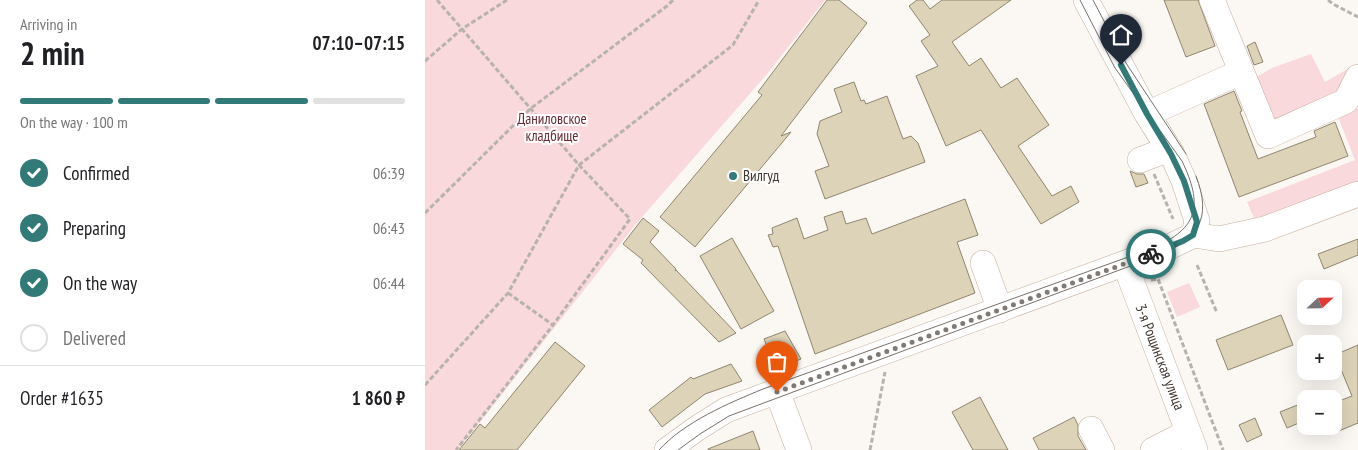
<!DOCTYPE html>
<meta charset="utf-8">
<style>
:root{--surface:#fff;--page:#f6f6f6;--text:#202124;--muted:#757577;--line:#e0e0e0;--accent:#317a78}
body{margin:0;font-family:"PT Sans Narrow",sans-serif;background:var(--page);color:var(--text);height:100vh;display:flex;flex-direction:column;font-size:19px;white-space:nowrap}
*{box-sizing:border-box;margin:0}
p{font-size:16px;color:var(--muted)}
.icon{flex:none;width:28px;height:28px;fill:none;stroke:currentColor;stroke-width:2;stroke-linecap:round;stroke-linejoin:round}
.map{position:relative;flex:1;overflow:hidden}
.details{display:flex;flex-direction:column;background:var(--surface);width:425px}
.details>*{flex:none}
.needle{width:32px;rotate:68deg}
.fabs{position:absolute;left:872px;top:280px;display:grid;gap:10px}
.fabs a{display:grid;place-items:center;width:45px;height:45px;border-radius:10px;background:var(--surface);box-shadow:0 5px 20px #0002;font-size:25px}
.pin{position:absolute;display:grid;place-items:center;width:42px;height:42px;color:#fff;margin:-51px -21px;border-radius:50% 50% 50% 0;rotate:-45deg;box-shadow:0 0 5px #0007}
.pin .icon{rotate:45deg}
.courier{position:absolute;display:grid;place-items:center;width:50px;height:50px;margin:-25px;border:4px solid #317a78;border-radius:50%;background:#fff;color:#222;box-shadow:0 1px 6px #0007}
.headline em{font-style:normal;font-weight:700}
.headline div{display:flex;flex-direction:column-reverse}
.headline{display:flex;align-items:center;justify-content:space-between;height:85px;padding:0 20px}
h1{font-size:32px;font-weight:700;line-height:38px}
.bar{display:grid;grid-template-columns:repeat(4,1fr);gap:8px 5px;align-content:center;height:60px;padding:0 20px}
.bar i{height:6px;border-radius:4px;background:var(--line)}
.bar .active{background:var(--accent)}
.bar p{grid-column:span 4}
.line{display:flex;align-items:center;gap:12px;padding:0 20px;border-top:1px solid var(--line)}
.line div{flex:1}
ol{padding:0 20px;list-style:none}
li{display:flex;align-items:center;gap:15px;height:55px}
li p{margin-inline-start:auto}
li .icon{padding:5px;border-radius:50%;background:var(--accent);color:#fff;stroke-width:4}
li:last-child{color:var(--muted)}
li i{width:28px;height:28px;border:2px solid var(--line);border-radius:50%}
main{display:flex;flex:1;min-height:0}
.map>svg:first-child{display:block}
</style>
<main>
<section class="details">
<div class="headline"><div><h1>2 min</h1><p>Arriving in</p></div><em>07:10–07:15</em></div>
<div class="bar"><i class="active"></i><i class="active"></i><i class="active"></i><i></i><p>On the way · 100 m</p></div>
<ol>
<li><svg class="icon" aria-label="check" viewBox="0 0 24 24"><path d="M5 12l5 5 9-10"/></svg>Confirmed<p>06:39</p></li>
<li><svg class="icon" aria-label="check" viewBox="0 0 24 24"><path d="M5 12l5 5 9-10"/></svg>Preparing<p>06:43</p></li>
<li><svg class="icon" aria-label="check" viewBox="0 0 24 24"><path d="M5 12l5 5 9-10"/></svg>On the way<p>06:44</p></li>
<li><i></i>Delivered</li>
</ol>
<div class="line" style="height:65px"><div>Order #1635</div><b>1 860 ₽</b></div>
</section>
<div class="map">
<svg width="933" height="450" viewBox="0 0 933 450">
<rect width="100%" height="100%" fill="#fbf7f3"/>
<g fill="#f9d9db">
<polygon points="0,0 400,0 342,74 211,224 33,450 0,450"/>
<polygon points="886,54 900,82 926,67 927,105 933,109 933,188 845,217 829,218 822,202 930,160 912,114 836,144 815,87 847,68"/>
<polygon points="764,283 775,307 752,317 742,292"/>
</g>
<g fill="#ddd3b9" stroke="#90866e">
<polygon points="402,0 414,0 442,23 356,136 366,132 270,247 235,217 337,95 333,92"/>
<polygon points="492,0 498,0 505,9 517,0 586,0 527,42 544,66 556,58 576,88 592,78 624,125 593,146 627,196 646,186 654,202 616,224 556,130 521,146 491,76 513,66 496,41 505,35 484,6"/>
<polygon points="739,0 773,0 790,46 761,57"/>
<polygon points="830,42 838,62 829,65 822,46"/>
<polygon points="429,82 436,101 439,100 441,104 462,96 478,139 486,136 493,143 500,162 400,199 390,171 404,166 392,134 395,121 417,112 409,89"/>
<polygon points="809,91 817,111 815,112 833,159 891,137 889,131 910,122 923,156 814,197 779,104"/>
<polygon points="705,171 712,174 719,174 723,183 711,187"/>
<polygon points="540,199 553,235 532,242 550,293 390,354 353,246 348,247 343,235 348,234 347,228 372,218 379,239 403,230 399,217 417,211 421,224 441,218 447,234"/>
<polygon points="218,218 234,231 225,242 251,269 250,271 251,270 311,333 294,342 216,263 218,260 198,244"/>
<polygon points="307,238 349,311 316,329 275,256"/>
<polygon points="933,239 933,255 899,269 893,254"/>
<polygon points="856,315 868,345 803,370 791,340"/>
<polygon points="360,331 376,359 351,369 339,339"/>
<polygon points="130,342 160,366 92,450 34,450 55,424 60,428"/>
<polygon points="933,345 933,423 909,433 909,403 927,396 910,355"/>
<polygon points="306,364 317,381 280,394 237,427 224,410 266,377 268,379"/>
<polygon points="555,397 583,450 548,450 527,412"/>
<polygon points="875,404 881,420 862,428 855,412"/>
<polygon points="649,417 653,425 653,436 661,450 614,450 608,438"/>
<polygon points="830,418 837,435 822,442 814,425"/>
<polygon points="328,431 335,450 283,450 283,449"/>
</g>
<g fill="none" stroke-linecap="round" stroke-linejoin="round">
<defs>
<g id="minor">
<polyline points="661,0 722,114 747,154 759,181 772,221 769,235"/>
<polyline points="787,0 843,136 921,101 933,77"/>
<polyline points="722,114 816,72"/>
<polyline points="715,160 744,149"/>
<polyline points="558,263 575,310"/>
<polyline points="700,264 770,450"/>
<polyline points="352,391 374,450"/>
<polyline points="666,429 677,450"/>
<polyline points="242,450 271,429 301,410 744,247 769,235 794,239 840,229 933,194"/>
<polyline points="728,450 763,432"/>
</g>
</defs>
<use href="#minor" stroke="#c5b09c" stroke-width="26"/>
<g stroke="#b8b2ad" stroke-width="3" stroke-dasharray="5 2.5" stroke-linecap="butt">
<polyline points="12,0 154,165 205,219 128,325 31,450"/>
<polyline points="903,0 908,4 933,17"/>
<polyline points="0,61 37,29 82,0"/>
<polyline points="729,174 748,219"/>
<polyline points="0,213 105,109 242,6 248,0"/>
<polyline points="772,265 792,313"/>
<polyline points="726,280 733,279 798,450"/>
<polyline points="83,293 128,325"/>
<polyline points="0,385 83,293 154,165 308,45 334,0"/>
<polyline points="445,450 460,372"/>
</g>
<use href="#minor" stroke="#fff" stroke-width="25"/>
<g stroke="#787069" stroke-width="1">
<polyline points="668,0 701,63 761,154"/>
<path d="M234 450C259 422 304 403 338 389L728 248C774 228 778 205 757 161L690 68 655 0"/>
<path d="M253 450 275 434 304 416 732 256C772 240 788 220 771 176"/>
</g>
</g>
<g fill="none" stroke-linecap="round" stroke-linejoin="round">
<polyline stroke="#817a74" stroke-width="5" stroke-dasharray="0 9" points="352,392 726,254"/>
<polyline stroke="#317a78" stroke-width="6" points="696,65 722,114 746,154 759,181 772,222 768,235 758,241 726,254"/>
</g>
<circle fill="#317a78" stroke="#fff" stroke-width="2" cx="308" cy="176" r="5"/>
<g text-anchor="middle" stroke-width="4" stroke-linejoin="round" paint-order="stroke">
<g font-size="15" fill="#692c36" stroke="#fff">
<text x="127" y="124">Даниловское<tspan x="127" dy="17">кладбище</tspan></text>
</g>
<g font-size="15" fill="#40372f" stroke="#fff" text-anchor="start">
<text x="318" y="181">Вилгуд</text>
</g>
<g font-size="15" fill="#40372f" stroke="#fff">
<text transform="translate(735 357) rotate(69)" y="5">3-я Рощинская улица</text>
</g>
</g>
</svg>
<div class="fabs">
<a><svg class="needle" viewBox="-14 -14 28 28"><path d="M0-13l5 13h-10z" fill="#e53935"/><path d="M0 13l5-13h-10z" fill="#757577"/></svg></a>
<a>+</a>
<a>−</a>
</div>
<div class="pin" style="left:352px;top:392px;background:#ea580c"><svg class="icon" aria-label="bag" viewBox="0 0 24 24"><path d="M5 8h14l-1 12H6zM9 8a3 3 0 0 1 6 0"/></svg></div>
<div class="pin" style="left:696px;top:65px;background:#1f2937"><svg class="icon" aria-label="home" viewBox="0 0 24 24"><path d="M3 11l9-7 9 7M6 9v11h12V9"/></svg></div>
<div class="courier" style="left:726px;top:254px"><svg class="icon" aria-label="bike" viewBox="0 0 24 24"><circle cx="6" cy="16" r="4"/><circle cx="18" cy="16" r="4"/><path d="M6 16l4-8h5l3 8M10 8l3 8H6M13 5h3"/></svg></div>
</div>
</main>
